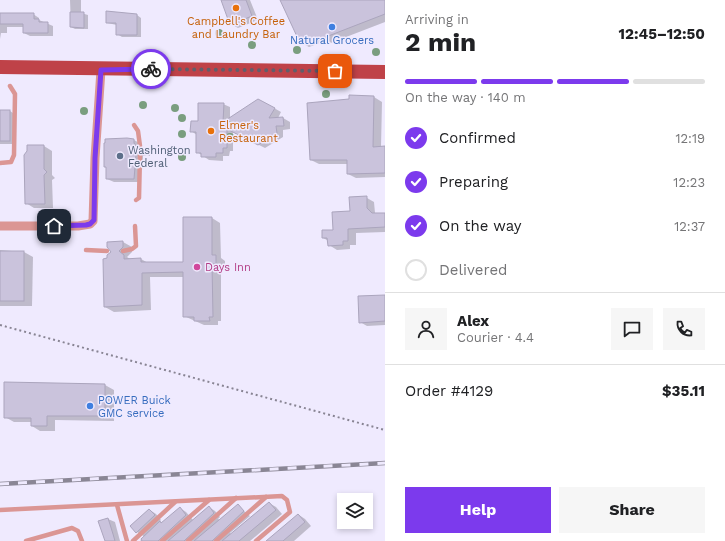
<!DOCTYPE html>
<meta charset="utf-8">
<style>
:root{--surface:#fff;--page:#f6f6f6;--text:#202124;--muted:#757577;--line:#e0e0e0;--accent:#7c3aed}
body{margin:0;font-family:"Work Sans",sans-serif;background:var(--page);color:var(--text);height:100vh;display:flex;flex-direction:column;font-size:15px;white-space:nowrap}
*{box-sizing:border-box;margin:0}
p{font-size:13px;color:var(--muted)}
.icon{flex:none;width:22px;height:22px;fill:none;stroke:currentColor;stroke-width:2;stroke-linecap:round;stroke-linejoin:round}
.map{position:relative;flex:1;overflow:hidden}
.side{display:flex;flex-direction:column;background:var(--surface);width:340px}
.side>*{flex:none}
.tools{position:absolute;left:337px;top:493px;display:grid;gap:8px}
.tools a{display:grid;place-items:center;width:36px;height:36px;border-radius:0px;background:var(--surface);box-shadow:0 2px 6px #0003;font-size:20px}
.pin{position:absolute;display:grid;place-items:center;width:34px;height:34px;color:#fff;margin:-17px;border-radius:8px;box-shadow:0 2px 6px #0006}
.courier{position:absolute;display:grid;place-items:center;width:40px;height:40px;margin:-20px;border:3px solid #7c3aed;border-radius:50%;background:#fff;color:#222;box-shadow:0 1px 5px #0007}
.head em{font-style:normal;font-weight:700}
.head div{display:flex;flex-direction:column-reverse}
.head{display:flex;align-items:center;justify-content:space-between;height:68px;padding:0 20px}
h1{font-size:26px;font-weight:700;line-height:30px}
.bar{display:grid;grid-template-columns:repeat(4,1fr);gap:6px 4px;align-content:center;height:48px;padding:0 20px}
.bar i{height:5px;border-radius:3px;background:var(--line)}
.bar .on{background:var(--accent)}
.bar p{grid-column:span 4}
.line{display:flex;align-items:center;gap:10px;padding:0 20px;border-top:1px solid var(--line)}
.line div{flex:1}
.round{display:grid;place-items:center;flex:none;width:42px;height:42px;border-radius:0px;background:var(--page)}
ol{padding:0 20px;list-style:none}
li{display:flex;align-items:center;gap:12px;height:44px}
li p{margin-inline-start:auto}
li .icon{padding:4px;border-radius:50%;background:var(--accent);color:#fff;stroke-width:4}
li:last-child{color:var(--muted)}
li i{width:22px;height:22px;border:2px solid var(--line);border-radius:50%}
.primary-button{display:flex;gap:8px;margin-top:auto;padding:8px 20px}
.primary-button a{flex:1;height:46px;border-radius:0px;background:var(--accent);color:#fff;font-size:16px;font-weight:700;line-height:46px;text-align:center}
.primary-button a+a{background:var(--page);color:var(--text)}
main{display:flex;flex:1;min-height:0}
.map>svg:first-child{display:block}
</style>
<main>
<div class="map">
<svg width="385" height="541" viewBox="0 0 385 541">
<rect width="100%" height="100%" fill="#efeafe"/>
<g fill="#0003">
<polygon points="70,0 81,0 81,13 88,15 88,29 75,29 71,27"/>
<polygon points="222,0 250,0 258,20 238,28 231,24"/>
<polygon points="281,0 385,0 385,22 328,44 323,42 309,47 300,42"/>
<polygon points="0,14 33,14 39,18 39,20 53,26 53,36 30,36 24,33 24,27 7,27 7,33 1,33 0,39"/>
<polygon points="137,15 141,18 141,37 122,37 117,34 117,25 107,23"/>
<polygon points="350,96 374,97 382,102 381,147 385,147 385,177 356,178 348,174 348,164 319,164 311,160 350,100"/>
<polygon points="223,104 230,107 230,119 274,108 281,112 278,118 283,118 290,122 290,129 283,130 283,137 265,148 233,132 233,151 230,151 229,156 223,156 223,161 209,160 197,152 197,135 191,131 199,122"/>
<polygon points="0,111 10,111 16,115 16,144 0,144"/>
<polygon points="106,140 134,140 141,144 143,149 150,153 150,156 147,155 143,156 142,170 140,170 141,182 114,182 107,179 107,168 105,167"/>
<polygon points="44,146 52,151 52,175 55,178 52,180 53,208 34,208 26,203"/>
<polygon points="367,198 374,202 375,213 385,214 385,232 356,233 356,245 350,245 350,249 337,250 329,245 329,241 323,238 334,231"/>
<polygon points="212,218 220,223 221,258 225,261 225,268 221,268 221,321 218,321 218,325 204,325 184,316 184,277 150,277 151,310 114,312 105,307 108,259 112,252 108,243 123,242 132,247 132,252 127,257 130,259 141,259 148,263 184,263"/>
<polygon points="0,250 24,252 33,257 32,306 0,306"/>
<polygon points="385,296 385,325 367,326 360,322"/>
<polygon points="105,385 114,390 114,421 55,420 55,431 40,431 32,426 32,422 14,422 5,417"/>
<polygon points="269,503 276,507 282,514 250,541 140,541 145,537 137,532 150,510 156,514 161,520 159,522 162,524 180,508 186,512 193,520 209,507 215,511 220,517 218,519 221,520 238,506 250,516 230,533 231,534"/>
<polygon points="299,515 305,519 311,526 294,541 268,541"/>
<polygon points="108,519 115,522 120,541 106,541"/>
</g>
<g fill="#cac3dc" stroke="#aba5bd">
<polygon points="221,0 246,0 252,16 230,25"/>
<polygon points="280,0 385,0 385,14 318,40 317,37 300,43"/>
<polygon points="106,11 137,14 137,35 116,35 116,23 106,23"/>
<polygon points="70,12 84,12 84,28 70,27"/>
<polygon points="0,13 34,13 34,19 39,19 39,22 48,22 48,33 23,33 23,24 0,24"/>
<polygon points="349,95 374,96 373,147 385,146 385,173 347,174 347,160 310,160 307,103 349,99"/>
<polygon points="258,99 275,108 269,118 283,117 284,126 276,126 277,133 258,145 227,129 227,148 223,148 223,153 216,153 216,157 201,157 201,153 196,153 196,132 190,132 191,121 198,121 198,103 224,103 223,122"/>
<rect x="0" y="110" width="10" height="31"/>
<polygon points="127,138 134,139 134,143 138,149 143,148 143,153 140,151 136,155 134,179 106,179 106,167 104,167 104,143 105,143 105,139"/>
<polygon points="27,145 44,145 44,169 47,172 44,175 45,204 25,204 24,155 27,151"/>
<polygon points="367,196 367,208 372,213 385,213 385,227 348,229 348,241 343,241 343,245 328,246 327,238 322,238 322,230 333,230 332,212 350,211 349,197"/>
<polygon points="183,217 212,217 212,255 216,255 216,264 212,264 213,317 209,317 210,321 194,321 194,317 183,317 183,272 142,273 142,305 104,307 103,259 107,258 107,255 111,252 107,247 107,242 123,241 123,247 119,251 124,255 124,259 141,258 141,262 183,262"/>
<rect x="0" y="251" width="24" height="50"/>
<polygon points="385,295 385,321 359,323 358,296"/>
<polygon points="4,382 105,384 105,416 47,416 47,426 31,426 31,418 4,418"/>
<polygon points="269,502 276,510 239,541 222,541"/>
<polygon points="238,504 244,511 212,541 194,541"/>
<polygon points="209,506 214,513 184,541 168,541"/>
<polygon points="180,507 186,515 158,541 142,541 141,539 160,521 161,523"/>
<polygon points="149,509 155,515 136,533 130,526"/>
<polygon points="298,514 305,522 283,541 266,541"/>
<polygon points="108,518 113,534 115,541 105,541 98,521"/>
</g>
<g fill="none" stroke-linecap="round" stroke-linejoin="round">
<polyline stroke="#888493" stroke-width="2" stroke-dasharray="2 3" stroke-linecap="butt" points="0,325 385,430"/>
<g stroke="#db9694" stroke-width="4.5">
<polyline points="134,125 138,131 140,146"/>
<polyline points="0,163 11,162 14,155 15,94 10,86"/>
<polyline points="136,200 139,198 140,155"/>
<polyline points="86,250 107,251"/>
<polyline points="123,251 132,249 136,246 135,226"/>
<polyline points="117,505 127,541"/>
<polyline points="0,510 282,496 287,500 290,512 256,541"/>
<polyline points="26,541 72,528 78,531 82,541"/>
<polyline points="133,541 175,502"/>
<polyline points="162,541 209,500"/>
<polyline points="188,541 236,498"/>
<polyline points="216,541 266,497"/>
</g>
<polyline stroke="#db9694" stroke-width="9" points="0,226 78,226 90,224 93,221 95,158 101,70"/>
<polyline stroke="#bf4248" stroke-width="14" points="0,67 385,72"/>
<defs>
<polyline id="rail" points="0,484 385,463"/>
</defs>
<use href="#rail" stroke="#8a8695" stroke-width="4.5"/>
<use href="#rail" stroke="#efeafe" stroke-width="3" stroke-dasharray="9" stroke-linecap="butt"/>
</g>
<g fill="#7a9e7f">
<circle cx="219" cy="33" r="4"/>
<circle cx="252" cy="45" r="4"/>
<circle cx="297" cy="50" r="4"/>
<circle cx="376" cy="52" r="4"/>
<circle cx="326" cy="94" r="4"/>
<circle cx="143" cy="105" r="4"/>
<circle cx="175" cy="108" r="4"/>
<circle cx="84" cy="111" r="4"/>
<circle cx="182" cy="118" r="4"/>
<circle cx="229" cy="125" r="4"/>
<circle cx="182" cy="134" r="4"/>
<circle cx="230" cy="137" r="4"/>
<circle cx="182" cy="157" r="4"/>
</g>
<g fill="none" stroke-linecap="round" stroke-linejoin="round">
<polyline stroke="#615e6a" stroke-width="4" stroke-dasharray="0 7.2" points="151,69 335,71"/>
<polyline stroke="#7c3aed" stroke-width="5" points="54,226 86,225 90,224 94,220 95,158 101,70 151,69"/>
</g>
<g fill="#e8710a" stroke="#efeafe" stroke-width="1.5">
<circle cx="236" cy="8" r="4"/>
<circle cx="211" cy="131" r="4"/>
</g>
<g fill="#3f7fe0" stroke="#efeafe" stroke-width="1.5">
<circle cx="332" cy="27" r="4"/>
<circle cx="90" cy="406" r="4"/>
</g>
<circle fill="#5c6f8a" stroke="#efeafe" stroke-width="1.5" cx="120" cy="156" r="4"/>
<circle fill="#d1479c" stroke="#efeafe" stroke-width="1.5" cx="197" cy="267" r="4"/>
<g text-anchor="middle" stroke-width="3" stroke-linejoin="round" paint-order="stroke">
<g font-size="11" fill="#c56008" stroke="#efeafe">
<text x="236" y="25">Campbell's Coffee<tspan x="236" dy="13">and Laundry Bar</tspan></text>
<text x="219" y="129" text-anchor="start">Elmer's<tspan x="219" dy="13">Restaurant</tspan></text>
</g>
<g font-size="11" fill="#366cbe" stroke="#efeafe">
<text x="332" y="44">Natural Grocers</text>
<text x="98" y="404" text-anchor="start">POWER Buick<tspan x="98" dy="13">GMC service</tspan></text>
</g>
<g font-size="11" fill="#4e5e75" stroke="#efeafe" text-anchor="start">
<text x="128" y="154">Washington<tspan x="128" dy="13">Federal</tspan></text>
</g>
<g font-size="11" fill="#b23c85" stroke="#efeafe" text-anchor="start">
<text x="205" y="271">Days Inn</text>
</g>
</g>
</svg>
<div class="tools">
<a><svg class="icon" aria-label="layers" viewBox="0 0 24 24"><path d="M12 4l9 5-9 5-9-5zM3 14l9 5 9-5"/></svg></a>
</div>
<div class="pin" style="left:335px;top:71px;background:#ea580c"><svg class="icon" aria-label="bag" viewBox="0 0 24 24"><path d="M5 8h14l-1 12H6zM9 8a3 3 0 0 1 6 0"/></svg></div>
<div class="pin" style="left:54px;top:226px;background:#1f2937"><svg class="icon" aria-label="home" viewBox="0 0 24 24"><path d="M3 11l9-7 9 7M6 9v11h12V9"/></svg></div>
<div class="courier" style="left:151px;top:69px"><svg class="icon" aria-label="bike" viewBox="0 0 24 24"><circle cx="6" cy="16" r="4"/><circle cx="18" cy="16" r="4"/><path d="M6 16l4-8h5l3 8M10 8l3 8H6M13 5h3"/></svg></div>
</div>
<section class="side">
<div class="head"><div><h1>2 min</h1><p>Arriving in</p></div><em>12:45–12:50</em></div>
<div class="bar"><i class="on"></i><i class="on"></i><i class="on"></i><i></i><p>On the way · 140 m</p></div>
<ol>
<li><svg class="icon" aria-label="check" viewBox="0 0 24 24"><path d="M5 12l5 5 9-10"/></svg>Confirmed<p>12:19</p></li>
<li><svg class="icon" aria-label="check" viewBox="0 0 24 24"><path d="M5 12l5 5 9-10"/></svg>Preparing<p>12:23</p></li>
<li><svg class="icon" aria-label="check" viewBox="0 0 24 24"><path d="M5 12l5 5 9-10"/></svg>On the way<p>12:37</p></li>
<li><i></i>Delivered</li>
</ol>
<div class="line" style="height:72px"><a class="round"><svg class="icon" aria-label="person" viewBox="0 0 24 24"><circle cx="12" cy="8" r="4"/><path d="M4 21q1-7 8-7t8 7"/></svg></a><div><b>Alex</b><p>Courier · 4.4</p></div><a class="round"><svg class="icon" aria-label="chat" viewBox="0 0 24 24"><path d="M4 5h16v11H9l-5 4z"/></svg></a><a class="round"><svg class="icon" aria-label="phone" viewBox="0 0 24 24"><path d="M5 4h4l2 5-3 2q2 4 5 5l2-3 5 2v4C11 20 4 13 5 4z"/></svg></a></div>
<div class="line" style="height:52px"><div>Order #4129</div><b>$35.11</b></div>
<div class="primary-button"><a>Help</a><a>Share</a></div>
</section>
</main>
